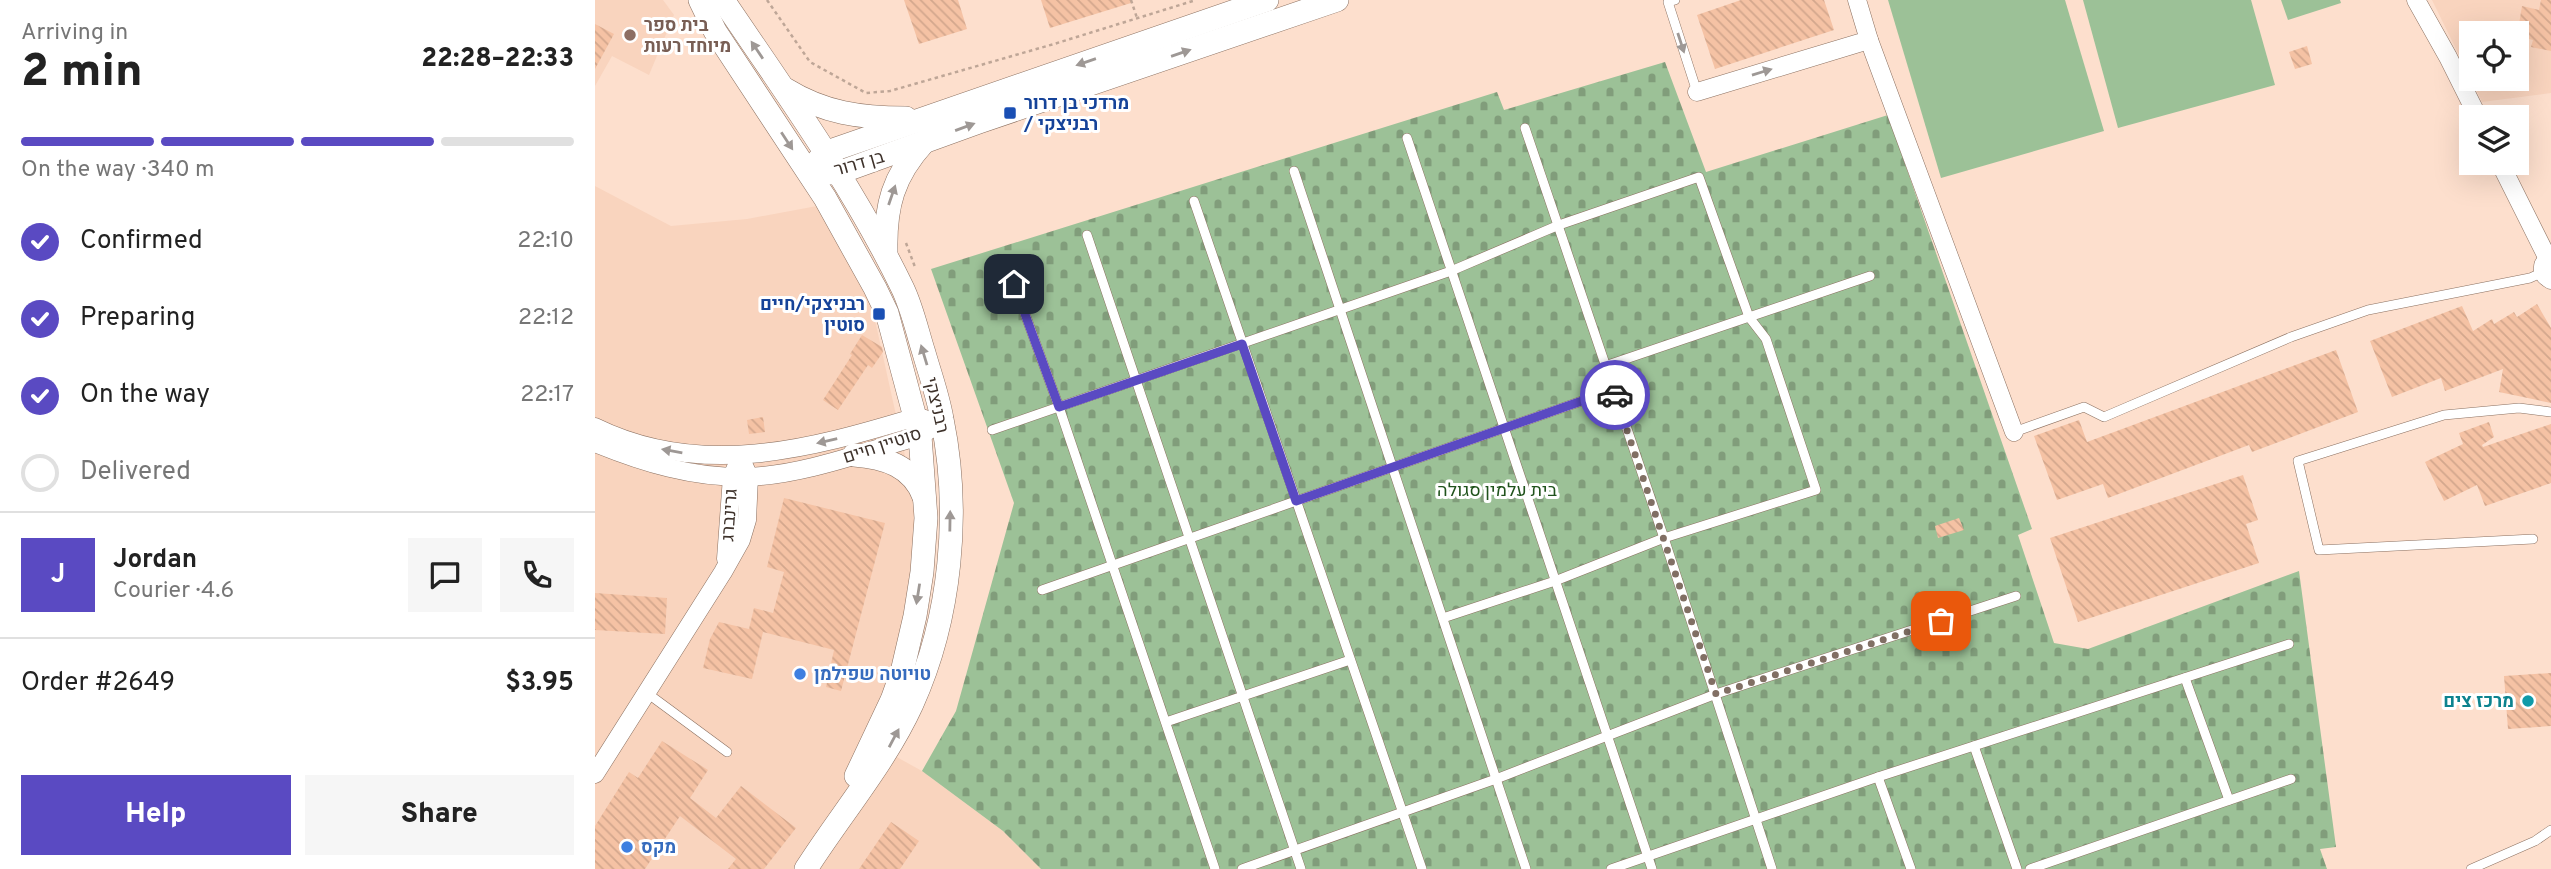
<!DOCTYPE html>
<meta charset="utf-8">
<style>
:root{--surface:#fff;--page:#f6f6f6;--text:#222;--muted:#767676;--line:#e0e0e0;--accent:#5a4ac2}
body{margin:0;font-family:Overpass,Heebo,sans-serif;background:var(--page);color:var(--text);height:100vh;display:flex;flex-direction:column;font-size:26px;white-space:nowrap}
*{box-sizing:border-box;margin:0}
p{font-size:23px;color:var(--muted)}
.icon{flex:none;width:38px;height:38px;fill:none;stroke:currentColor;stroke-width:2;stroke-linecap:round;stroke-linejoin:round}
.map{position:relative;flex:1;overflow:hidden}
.sheet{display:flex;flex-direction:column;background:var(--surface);width:595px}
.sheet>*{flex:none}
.buttons{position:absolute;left:1864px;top:21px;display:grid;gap:14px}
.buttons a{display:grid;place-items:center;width:70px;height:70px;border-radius:0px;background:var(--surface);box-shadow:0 7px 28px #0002;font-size:35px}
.pin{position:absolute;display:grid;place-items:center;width:60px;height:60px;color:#fff;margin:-30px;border-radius:14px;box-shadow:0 4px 10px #0006}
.courier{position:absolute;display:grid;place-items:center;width:70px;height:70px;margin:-35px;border:5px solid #5a4ac2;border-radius:50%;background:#fff;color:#222;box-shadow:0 2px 9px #0007}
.headline em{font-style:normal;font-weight:800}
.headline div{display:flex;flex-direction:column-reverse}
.headline{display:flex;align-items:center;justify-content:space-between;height:119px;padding:0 21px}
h1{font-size:46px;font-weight:800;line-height:52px}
.bar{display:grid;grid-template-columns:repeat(4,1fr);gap:10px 7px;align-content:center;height:84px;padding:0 21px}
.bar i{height:9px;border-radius:5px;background:var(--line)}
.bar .active{background:var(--accent)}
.bar p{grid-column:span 4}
.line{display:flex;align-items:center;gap:18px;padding:0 21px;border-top:2px solid var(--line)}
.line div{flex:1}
.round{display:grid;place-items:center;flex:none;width:74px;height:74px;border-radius:0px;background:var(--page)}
ol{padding:0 21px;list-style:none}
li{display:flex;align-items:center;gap:21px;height:77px}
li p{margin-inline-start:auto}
li .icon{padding:7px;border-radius:50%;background:var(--accent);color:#fff;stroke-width:4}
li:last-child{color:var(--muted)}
li i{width:38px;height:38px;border:4px solid var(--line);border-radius:50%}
.action{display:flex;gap:14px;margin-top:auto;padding:14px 21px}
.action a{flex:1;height:80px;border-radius:0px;background:var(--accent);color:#fff;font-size:28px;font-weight:800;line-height:80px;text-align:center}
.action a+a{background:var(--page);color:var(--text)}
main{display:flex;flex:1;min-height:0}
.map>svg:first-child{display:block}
</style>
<main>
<section class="sheet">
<div class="headline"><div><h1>2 min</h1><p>Arriving in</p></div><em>22:28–22:33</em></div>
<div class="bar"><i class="active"></i><i class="active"></i><i class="active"></i><i></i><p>On the way · 340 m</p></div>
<ol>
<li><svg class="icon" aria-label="check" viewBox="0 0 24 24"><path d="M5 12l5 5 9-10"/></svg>Confirmed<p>22:10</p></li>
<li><svg class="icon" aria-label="check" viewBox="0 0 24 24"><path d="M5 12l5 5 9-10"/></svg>Preparing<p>22:12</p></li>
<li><svg class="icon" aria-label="check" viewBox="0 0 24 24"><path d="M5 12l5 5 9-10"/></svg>On the way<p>22:17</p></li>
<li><i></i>Delivered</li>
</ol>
<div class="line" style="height:126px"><b class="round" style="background:var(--accent);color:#fff">J</b><div><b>Jordan</b><p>Courier · 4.6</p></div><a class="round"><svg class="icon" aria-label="chat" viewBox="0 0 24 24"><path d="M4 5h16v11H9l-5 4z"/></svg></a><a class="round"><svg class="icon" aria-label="phone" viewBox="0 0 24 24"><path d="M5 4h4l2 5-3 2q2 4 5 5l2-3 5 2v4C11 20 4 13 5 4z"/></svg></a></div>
<div class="line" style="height:91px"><div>Order #2649</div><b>$3.95</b></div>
<div class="action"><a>Help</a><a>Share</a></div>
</section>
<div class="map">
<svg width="1956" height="869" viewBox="0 0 1956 869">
<defs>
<pattern id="cemetery-stones" width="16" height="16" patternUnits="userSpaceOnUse" patternTransform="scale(1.75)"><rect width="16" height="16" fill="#9cc197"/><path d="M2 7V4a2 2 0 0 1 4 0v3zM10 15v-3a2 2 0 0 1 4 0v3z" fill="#819d7b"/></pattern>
<pattern id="building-back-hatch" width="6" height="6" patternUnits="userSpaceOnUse" patternTransform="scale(1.75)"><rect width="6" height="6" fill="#f5c2a4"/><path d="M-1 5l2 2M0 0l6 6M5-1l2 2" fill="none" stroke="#d3a78d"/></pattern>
</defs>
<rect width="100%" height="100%" fill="#fddfcd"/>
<g fill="#f9d4be" fill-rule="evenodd">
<polygon points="0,0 68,0 79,15 54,75 17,56 0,86"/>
<path d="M1837 0H1956V93L1887 102ZM1876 33H1922V79H1876Z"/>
<polygon points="0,186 76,226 152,219 222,206 276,302 320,501 321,562 310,639 271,740 327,771 408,831 446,869 0,869"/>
</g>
<g fill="#9cc197">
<polygon points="1293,0 1470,0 1509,131 1346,178"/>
<polygon points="1488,0 1656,0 1680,85 1523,128"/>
<polygon points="1686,0 1745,0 1746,3 1693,20"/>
</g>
<polygon fill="url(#cemetery-stones)" points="1070,62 1111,172 1293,115 1437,529 1423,535 1459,643 1493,649 1704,571 1741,847 1725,849 1732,869 446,869 408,831 327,771 361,711 419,503 336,269 902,92 909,110"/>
<g fill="url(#building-back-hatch)">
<polygon points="309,0 363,0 372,29 324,44"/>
<polygon points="446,0 536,0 536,3 455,28"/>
<polygon points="1146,0 1229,0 1239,30 1120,69 1102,15"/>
<polygon points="1946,0 1956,0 1956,51 1936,47 1938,40 1922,36 1927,6 1944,10"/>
<polygon points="0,24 19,34 0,69"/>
<polygon points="1712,46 1717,64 1700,69 1694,52"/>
<polygon points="1942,304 1956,328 1956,403 1904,392 1908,369 1850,391 1846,378 1797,397 1775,341 1867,306 1878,331 1897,319 1899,324 1919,312 1922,317"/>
<polygon points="267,335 287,347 288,352 277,368 273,365 243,410 228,400 257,355 255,354"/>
<polygon points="1741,350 1763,412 1657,452 1654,445 1513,498 1508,484 1462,500 1439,436 1484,420 1492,442"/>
<polygon points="168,417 170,432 154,434 152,420"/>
<polygon points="1894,422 1899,437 1887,445 1888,447 1956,424 1956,483 1890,506 1882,485 1849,501 1830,462 1868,444 1864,433"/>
<polygon points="1648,475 1663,520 1651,524 1664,563 1483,622 1455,538"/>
<polygon points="189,498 290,523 246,691 231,687 239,650 168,632 157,679 108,668 115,639 124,622 154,629 159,608 178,613 189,572 172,567"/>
<polygon points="1364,518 1369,530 1343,538 1340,526"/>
<polygon points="0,593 72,598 70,634 0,630"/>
<polygon points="1956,673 1956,726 1913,729 1909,676"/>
<polygon points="67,741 113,770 95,798 121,818 146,786 201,828 169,869 133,869 141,859 85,816 50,869 0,869 0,826 34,772 43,778"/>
<polygon points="296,822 324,841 305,869 264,869"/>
</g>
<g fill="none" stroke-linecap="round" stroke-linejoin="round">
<defs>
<g id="service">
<polyline points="1080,0 1073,2 1102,92"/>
<polyline points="930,128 1069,538 1177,869"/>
<polyline points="812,138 1057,869"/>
<polyline points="699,171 931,869"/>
<polyline points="599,201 827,869"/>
<polyline points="492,235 706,869"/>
<polyline points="410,259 464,407 620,869"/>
<polyline points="1010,366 1275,276"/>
<polyline points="397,430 856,271 964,225 1104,177 1154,317 1171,339 1221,490 1069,538 960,581 848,618"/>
<polyline points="1419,432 1489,407 1509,417 1696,337 1773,310 1935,278 1948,272"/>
<polyline points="1938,539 1724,550 1703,461 1849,415 1924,408 1956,412"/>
<polyline points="447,590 1018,390"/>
<polyline points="1590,678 1634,800"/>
<polyline points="52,693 132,752"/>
<polyline points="571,722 755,660"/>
<polyline points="1379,746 1422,869"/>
<polyline points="1283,777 1316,869"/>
<polyline points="647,869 901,779 1121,694 1421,596"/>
<polyline points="1016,869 1283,777 1694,644"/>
<polyline points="1435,869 1696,779"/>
<polyline points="1876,869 1940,841 1956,830"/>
</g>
<g id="minor">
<polyline points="1821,0 1853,57 1883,117"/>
<polyline points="1274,40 1419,432"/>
<polyline points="1102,92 1274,40 1262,0"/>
<polyline points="1905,163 1953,259"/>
<path d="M1956 258C1945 263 1945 274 1956 280"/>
<path d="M0 427C106 479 215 449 321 417L330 419"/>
<path d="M0 443C49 463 98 478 152 477 209 475 271 451 325 436L334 430"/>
<polyline points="131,559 137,477 142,465"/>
<polyline points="0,774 128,572 146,540 152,520 154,477 145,457"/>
</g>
<g id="tertiary">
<polyline points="105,0 120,31 230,198 280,288 292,313 325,436 331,518 327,572 320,616 307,672 297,700 261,776"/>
<path d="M128 0C191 93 258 186 307 287 317 307 322 331 329 353 335 374 343 396 347 419 366 512 356 618 317 704 290 763 246 814 211 869"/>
<path d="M190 89C229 113 265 118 311 118"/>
<polyline points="222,162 229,153 672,0"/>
<polyline points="230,173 243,173 384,122 742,0"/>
<path d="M291 251C290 206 298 176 329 142"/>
<path d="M259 455C289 457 318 466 329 497"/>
</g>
</defs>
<use href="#service" stroke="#8b7060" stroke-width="10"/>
<use href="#minor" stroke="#8b7060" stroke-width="19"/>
<use href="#tertiary" stroke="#8b7060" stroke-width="24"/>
<g stroke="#bea697" stroke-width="2.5" stroke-dasharray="3.5 3.5" stroke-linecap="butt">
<polyline points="172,0 215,62 271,93 295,91 459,44 601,0"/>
<polyline points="536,0 542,18"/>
<polyline points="311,243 320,267"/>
</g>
<use href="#service" stroke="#fff" stroke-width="9"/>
<use href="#minor" stroke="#fff" stroke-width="18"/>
<use href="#tertiary" stroke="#fff" stroke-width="23"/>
</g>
<defs><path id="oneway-solid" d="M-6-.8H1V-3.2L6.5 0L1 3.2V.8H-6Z" transform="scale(1.75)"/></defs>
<g fill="#9e9895">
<use href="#oneway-solid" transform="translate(1086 43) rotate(72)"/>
<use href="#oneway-solid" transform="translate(162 50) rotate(-124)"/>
<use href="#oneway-solid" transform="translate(586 53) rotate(-19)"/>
<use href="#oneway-solid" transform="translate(491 62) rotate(161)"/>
<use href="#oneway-solid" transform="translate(1167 72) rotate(-17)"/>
<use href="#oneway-solid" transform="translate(370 127) rotate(-20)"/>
<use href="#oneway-solid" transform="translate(192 141) rotate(57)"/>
<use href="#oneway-solid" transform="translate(297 195) rotate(-71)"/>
<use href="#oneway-solid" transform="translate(329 355) rotate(-107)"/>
<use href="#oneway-solid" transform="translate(232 441) rotate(167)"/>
<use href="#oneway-solid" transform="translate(77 451) rotate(-170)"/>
<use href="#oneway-solid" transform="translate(355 521) rotate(-89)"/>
<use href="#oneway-solid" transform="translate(323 594) rotate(99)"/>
<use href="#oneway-solid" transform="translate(299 738) rotate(-62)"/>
</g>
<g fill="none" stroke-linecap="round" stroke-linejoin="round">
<polyline stroke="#816f64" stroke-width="7" stroke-dasharray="0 12.6" points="1020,395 1121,694 1346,621"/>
<polyline stroke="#5a4ac2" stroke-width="9" points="419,284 464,407 647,344 701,501 1018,390 1020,395"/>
</g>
<circle fill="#8d6e63" stroke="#fff" stroke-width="2.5" cx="35" cy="35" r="7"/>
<g fill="#1a4fb4" stroke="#fff" stroke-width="2.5">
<rect x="408" y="106" width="14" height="14" rx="3.5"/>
<rect x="277" y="307" width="14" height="14" rx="3.5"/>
</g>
<g fill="#3f7fe0" stroke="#fff" stroke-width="2.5">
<circle cx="205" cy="674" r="7"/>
<circle cx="32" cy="847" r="7"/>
</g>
<circle fill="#0f9aa8" stroke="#fff" stroke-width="2.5" cx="1933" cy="701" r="7"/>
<g text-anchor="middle" stroke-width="6" stroke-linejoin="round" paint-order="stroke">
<g font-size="18" font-weight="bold" fill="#785e54" stroke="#fff" text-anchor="start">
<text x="49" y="31">בית ספר<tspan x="49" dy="21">מיוחד רעות</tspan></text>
</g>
<g font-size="18" font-weight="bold" fill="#164399" stroke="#fff" text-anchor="start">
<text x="429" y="109">מרדכי בן דרור<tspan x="429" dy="21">/ רבניצקי</tspan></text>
<text x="270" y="310" text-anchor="end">רבניצקי/חיים<tspan x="270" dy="21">סוטין</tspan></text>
</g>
<g font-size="18" fill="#3e322b" stroke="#fff">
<text transform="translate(264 163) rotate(-16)" y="6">בן דרור</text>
<text transform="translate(342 405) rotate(77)" y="6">רבניצקי</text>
<text transform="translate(287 445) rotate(-18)" y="6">סוטיין חיים</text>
<text transform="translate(134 515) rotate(-86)" y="6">גרינברג</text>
</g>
<g font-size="18" fill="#20531c" stroke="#fff">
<text x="902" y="496">בית עלמין סגולה</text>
</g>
<g font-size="18" font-weight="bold" fill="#366cbe" stroke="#fff" text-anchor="start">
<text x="219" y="680">טויוטה שפילמן</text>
<text x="46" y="853">מקס</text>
</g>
<g font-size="18" font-weight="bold" fill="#0d838f" stroke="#fff" text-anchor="end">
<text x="1919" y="707">מרכז צים</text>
</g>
</g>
</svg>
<div class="buttons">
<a><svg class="icon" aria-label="locate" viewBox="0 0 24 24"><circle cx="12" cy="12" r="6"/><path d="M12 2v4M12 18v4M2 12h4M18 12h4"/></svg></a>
<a><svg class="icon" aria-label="layers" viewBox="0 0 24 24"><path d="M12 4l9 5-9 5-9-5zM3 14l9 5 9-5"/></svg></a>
</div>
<div class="pin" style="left:1346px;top:621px;background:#ea580c"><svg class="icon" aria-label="bag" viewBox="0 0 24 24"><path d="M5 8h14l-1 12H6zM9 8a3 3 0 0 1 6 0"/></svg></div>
<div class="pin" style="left:419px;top:284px;background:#1f2937"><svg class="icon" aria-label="home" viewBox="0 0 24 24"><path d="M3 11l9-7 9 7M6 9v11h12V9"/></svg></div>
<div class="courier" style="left:1020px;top:395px"><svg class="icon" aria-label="car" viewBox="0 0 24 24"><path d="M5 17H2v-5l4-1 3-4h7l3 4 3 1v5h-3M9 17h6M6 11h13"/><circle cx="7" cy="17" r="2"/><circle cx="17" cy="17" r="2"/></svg></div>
</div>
</main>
